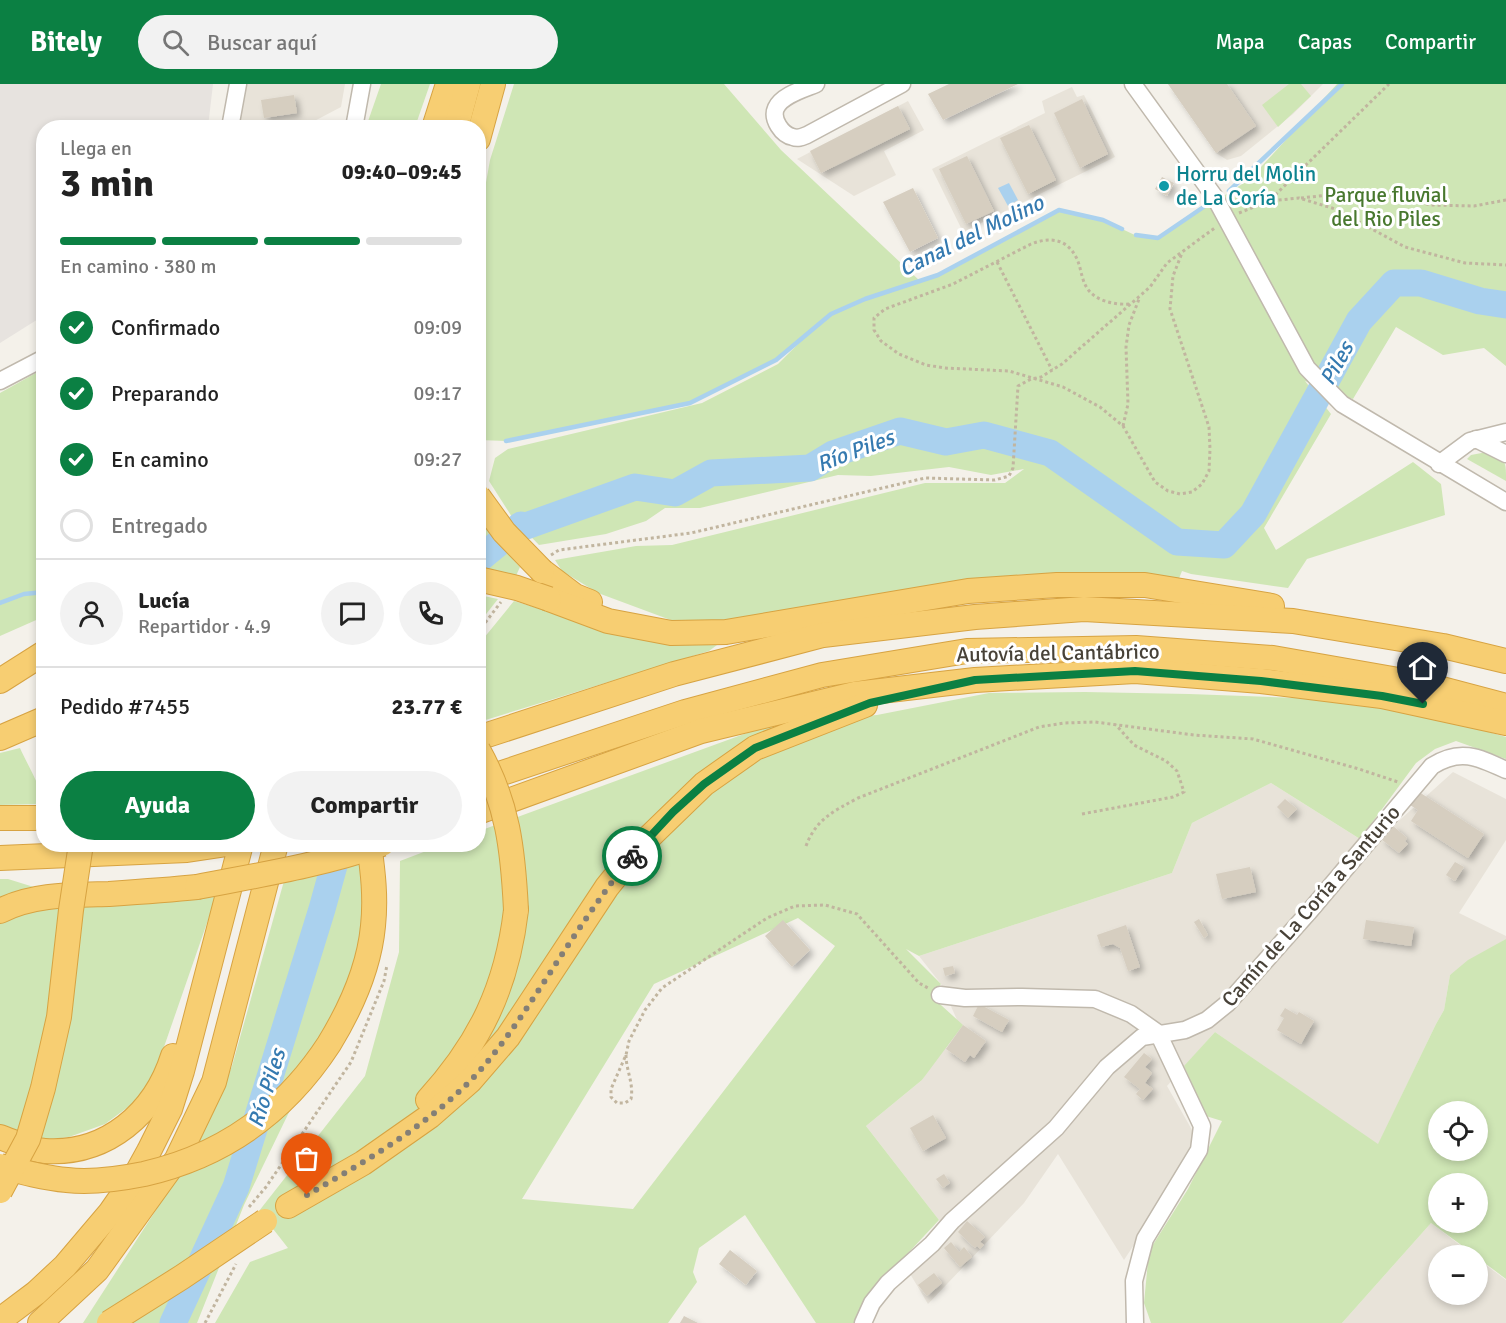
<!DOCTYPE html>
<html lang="es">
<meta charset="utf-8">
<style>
:root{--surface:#fff;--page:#f2f2f2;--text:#222;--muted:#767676;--line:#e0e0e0;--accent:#0b8043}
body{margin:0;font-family:Signika,sans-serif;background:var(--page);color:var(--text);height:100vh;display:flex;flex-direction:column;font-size:22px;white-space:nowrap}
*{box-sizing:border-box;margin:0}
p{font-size:20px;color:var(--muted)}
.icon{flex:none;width:33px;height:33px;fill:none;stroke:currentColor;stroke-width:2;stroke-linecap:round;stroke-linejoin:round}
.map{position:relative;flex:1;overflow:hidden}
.side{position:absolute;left:36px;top:36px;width:450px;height:732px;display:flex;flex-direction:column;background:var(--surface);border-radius:24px;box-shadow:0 3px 9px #0003}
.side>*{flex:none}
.fabs{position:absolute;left:1428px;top:1017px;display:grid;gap:12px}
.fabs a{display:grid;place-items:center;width:60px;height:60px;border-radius:50%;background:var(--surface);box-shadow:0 3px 9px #0003;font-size:30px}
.pin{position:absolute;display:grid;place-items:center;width:51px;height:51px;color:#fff;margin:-62px -26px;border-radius:50% 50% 50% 0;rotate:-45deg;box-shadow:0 0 6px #0007}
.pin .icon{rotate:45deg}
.courier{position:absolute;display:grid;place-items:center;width:60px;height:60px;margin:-30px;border:4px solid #0b8043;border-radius:50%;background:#fff;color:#222;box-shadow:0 2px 8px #0007}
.headline em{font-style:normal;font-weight:800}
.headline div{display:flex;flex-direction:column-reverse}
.headline{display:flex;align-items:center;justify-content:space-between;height:102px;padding:0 24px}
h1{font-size:39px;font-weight:800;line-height:45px}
.bar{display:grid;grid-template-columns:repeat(4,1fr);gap:9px 6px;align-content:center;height:72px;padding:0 24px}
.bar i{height:8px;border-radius:4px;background:var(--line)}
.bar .active{background:var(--accent)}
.bar p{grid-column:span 4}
.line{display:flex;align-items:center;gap:15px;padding:0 24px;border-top:2px solid var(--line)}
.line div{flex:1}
.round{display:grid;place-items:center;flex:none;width:63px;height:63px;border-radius:32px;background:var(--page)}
ol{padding:0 24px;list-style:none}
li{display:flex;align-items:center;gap:18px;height:66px}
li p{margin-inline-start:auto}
li .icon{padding:6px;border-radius:50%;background:var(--accent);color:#fff;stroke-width:4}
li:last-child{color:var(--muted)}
li i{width:33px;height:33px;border:3px solid var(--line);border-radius:50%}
.action{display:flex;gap:12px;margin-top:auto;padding:12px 24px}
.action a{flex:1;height:69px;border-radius:36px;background:var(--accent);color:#fff;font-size:24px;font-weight:800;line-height:69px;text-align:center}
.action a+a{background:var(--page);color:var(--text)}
header{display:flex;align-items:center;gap:36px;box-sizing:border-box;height:84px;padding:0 30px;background:var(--accent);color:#fff}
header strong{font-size:28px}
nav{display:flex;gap:33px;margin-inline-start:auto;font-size:21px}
.search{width:420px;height:54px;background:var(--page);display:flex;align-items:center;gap:15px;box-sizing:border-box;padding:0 21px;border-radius:33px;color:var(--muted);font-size:22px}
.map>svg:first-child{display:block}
</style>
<header>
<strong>Bitely</strong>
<div class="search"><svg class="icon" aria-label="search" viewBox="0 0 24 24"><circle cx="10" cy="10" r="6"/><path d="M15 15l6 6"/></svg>Buscar aquí</div>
<nav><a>Mapa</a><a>Capas</a><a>Compartir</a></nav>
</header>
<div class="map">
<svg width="1506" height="1239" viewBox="0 0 1506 1239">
<defs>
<filter id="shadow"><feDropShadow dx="4" dy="4" stdDeviation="3" flood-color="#0004"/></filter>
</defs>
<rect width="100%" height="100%" fill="#f4f1ea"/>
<g fill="#e8e3d9">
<polygon points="246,0 345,0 341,23 303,43 238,44"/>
<polygon points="1168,0 1323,0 1293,30 1241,72 1227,76 1216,69"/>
<polygon points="1072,3 1077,13 1084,11 1115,73 963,148 932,85 1045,29 1042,17"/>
<polygon points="908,17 924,46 884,67 896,91 854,112 797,75"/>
<polygon points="1453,688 1506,715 1506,756 1459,829 1506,852 1506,855 1450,891 1444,926 1436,940 1378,1061 1215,948 1167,1002 1200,1060 1124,1176 1058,1070 1024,1119 928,1220 906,1183 953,1149 939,1136 866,1042 922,996 958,938 941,900 919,872 1172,789 1192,739 1271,699 1371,762"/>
<polygon points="1431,1139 1473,1171 1438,1172 1438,1210 1478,1210 1478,1175 1506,1196 1506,1239 1342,1239"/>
</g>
<polygon fill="#e7e3df" points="0,0 213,0 208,43 44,44 43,232 0,259"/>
<g fill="#cfe6b5" fill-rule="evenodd">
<polygon points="381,0 430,0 415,43 366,43"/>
<polygon points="514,0 724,0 781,66 920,197 938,191 1059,126 1103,136 1139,153 1158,154 1250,95 1337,0 1506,0 1506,282 1484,264 1443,271 1396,243 1353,315 1305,297 1331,330 1264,444 1276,466 1413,378 1441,400 1445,431 1307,475 1288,504 1191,490 1182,487 1178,497 1096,490 1030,490 966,495 719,538 676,538 598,509 562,487 555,476 636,462 672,461 925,399 1005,399 1024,385 991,391 949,383 871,392 838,391 700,424 665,424 646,437 606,450 539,461 512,433 489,397 495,374 508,365 702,319 778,280 806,252 776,276 690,319 506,357 479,356 479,138 490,76"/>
<polygon points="1289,0 1301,0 1311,12 1278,43 1262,21"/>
<polygon points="43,285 43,533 0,552 0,309"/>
<path d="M1487 368C1506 376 1506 376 1506 397L1467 375 1471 371Z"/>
<polygon points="478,430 492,453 520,483 515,494 479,485"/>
<polygon points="479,511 498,515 479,539 478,511"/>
<polygon points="514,517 580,537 657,555 717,561 709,567 479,638 479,560"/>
<path d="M1085 608 1189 610 1325 615 1433 632 1506 653V675L1456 657 1435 665 1416 679 1360 755 1271 699 1192 739 1172 789 919 872 906 865 941 900 931 912 963 941 922 996 866 1042 939 1136 868 1212 855 1239H816L745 1131 699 1164 693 1188 697 1198 668 1239H215L250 1178 288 1164 259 1127 365 992 399 868 400 777 442 761 478 760 479 747 774 639 877 631 989 609ZM798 834 835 862 633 1125 522 1115 654 900Z"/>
<path d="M20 664C26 678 44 708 43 720L0 721V669Z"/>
<polygon points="364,779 363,848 342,919 244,1121 197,1239 83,1239 198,1061 232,982 284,797"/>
<polygon points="0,795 8,795 95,822 217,810 156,986 143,1012 105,1040 94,1044 69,1053 47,1056 0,1047"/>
<path d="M1506 855V1195L1478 1174V1172L1475 1171 1431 1139 1342 1239H1151L1144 1219 1149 1167 1188 1105 1222 1037 1206 1032 1184 982 1215 948 1378 1060 1436 940 1444 926 1450 891 1468 876ZM1438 1028H1478V1066H1438ZM1438 1100H1478V1138H1438Z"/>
</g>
<polygon fill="#aad1ee" points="1009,99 1018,116 1008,122 998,104"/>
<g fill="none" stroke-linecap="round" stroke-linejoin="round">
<g stroke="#aad1ee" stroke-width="4.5">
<polyline points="1229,107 1342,0"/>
<polyline points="1136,151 1158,154 1205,122"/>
<polyline points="506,357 690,319 776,276 831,230 865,215 938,191 1059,126 1103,136 1122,145"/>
<polyline points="0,519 24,510 44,508"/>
</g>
<g stroke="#aad1ee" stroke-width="27">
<polyline points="478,476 521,441 526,442 635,403 675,409 711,389 810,384 833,370 900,347 946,358 984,351 1050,369 1177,458 1224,461 1253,430 1359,237 1394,199 1421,199 1480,217 1506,221"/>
<polyline points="173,1239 236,1103 322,825 340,760"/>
</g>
</g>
<g fill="#d6cec0" filter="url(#shadow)">
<polygon points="949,0 1018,0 943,36 928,10"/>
<polygon points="1168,0 1227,0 1256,42 1216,69"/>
<polygon points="294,11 297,29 264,34 261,16"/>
<polygon points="1082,15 1108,70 1080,84 1054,29"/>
<polygon points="898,22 910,45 821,89 810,67"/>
<polygon points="1029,41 1056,96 1028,110 1000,54"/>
<polygon points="967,72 994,127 966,140 939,85"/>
<polygon points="1162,93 1174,99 1167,112 1155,105"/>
<polygon points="913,104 938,154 910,168 883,118"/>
<polygon points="1419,708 1484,750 1468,774 1411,737 1418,726 1410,721"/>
<polygon points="1285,715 1297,725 1288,734 1277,723"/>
<polygon points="1393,742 1407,754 1405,757 1408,760 1399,769 1381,755"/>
<polygon points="1455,778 1464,783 1455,797 1446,791"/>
<polygon points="1250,783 1256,808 1222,815 1216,790"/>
<polygon points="1199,835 1208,851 1204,854 1194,838"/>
<polygon points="783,836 810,866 792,883 765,852"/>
<polygon points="1366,836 1414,843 1411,862 1363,855"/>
<polygon points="1126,841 1140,883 1128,887 1120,864 1113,860 1101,863 1097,851"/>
<polygon points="953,882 955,889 945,892 943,884"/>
<polygon points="979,920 1009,936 1002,948 973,932"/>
<polygon points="1285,924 1297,931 1299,928 1314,937 1301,960 1277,946 1284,934 1280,932"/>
<polygon points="963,941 986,957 974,974 970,971 965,978 946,965"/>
<polygon points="1144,969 1152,975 1145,983 1152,989 1145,999 1153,1005 1143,1016 1136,1010 1140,1005 1124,993"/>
<polygon points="933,1031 946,1054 923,1067 910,1044"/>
<polygon points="944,1090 950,1099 943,1104 936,1095"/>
<polygon points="967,1137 985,1153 980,1158 984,1161 980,1165 977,1162 975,1164 958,1148"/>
<polygon points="951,1158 959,1168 964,1163 972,1173 960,1183 944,1164"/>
<polygon points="730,1166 757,1187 746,1201 719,1180"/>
<polygon points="934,1189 942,1199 927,1212 918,1201"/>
<polygon points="684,1232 698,1239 680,1239"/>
</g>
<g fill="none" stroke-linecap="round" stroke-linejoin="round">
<defs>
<g id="minor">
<path d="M816 0C804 5 782 11 776 24 771 35 782 51 793 53 798 55 802 53 807 51L902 0"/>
<polyline points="1133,0 1214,112 1307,284 1342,320 1506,418"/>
<polyline points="230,44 238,0"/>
<polyline points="354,44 362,0"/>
<polyline points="0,297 44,274"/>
<polyline points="1476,355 1506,370"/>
<polyline points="1439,380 1470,357 1506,348"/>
<polyline points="940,911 965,914 1022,913 1095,915 1131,930 1158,949 1202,1042 1199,1066 1145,1155 1134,1197 1135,1239"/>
<path d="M863 1239 872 1219 888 1199 932 1160 952 1137 1056 1044 1107 983 1142 953 1185 946 1207 936 1228 919 1308 829 1432 682C1460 664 1478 673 1506 686"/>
</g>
<g id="highway">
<polyline points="434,44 448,0"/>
<polyline points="456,44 468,0"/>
<polyline points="478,55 493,0"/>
<polyline points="542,487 575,512 590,518"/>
<polyline points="549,515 608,537 671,549 726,548 968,507 1057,501 1145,501 1272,522"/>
<polyline points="0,597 44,569"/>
<polyline points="0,654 44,635"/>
<polyline points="478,654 674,590 823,551 975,533 1084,525 1293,537 1443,562 1506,577"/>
<polyline points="478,697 685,628 822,591 967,567 1136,564 1273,574 1427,601 1506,622"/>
<polyline points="478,728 701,647 855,610 975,596 1135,587 1261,597 1382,612 1506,639"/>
<polyline points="0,734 44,734"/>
<polyline points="0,774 187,766 227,760"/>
<path d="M0 827C33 810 72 811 109 810 138 808 167 806 197 803"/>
<path d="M428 1016C480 959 507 903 516 826"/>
<path d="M0 1053C14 1058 30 1066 45 1067 107 1071 155 1029 173 972"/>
<polyline points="288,1122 363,1079 430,1032 470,997 508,953 607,803 641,761 704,700 755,664 865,621"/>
<polyline points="0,1236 36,1209 65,1182 110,1129 133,1096 149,1067 170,1025 182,987 241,760"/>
<polyline points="40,1239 97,1186 177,1075 214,998 276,760"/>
</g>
</defs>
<use href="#minor" stroke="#c0b9ad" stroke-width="19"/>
<use href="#highway" stroke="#d7a342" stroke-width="26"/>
<g stroke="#c1b59f" stroke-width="3" stroke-dasharray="3 3" stroke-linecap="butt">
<polyline points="1301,114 1338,110 1380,110 1431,121 1474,122 1506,116"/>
<polyline points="1271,115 1389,0"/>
<polyline points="1239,129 1269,117 1299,114 1335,125 1405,163 1465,179 1506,181"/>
<polyline points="997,178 1052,286"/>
<path d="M1129 220C1115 221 1095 217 1087 204 1081 195 1081 182 1076 173 1066 154 1049 153 1031 160L953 200 885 225 874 234V246L881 257 899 270 926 281 945 284 1009 287 1063 303 1100 323 1123 342 1155 398 1168 407 1180 410 1192 408 1202 400 1209 387 1210 365 1209 343 1170 225 1173 192 1182 169"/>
<polyline points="1123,342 1128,320 1126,263 1129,241 1139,215"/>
<polyline points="551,471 559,466 691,449 925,394 995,396 1009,392 1013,384 1018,302 1031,295 1041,293 1062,280 1150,203 1167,179 1216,143"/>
<polyline points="478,548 501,518"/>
<polyline points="1082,730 1173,713 1184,708 1177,687 1166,677 1134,661 1116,641"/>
<path d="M806 762C816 735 834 727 858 714L1039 643 1064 639 1095 638 1194 651 1253 655 1359 685 1398 698"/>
<path d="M626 971C626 986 634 1000 631 1015L625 1019H617L611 1013V1005L626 971 629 957 645 926 662 904 767 834 795 822 825 821 857 830 919 899 928 904"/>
<polyline points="249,1123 266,1103 351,978 384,897 387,881"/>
<polyline points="205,1239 236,1180"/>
</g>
<use href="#minor" stroke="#fff" stroke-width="16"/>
<use href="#highway" stroke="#f7ce72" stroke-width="24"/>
<defs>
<g id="highway-bridge">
<polyline points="478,412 504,448 542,487"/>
<polyline points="478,495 517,504 549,515"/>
<path d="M478 666C508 719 513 766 516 826"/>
<path d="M197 803C259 791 322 781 382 760"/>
<path d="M0 1082C22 1088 44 1094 67 1096 92 1099 119 1095 144 1090 223 1072 284 1029 329 960 351 924 369 885 373 842 376 814 373 788 369 760"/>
<polyline points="0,1107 28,1055 43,1004 59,933 71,826 81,760"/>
<polyline points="109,1239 182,1193 265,1137"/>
</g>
</defs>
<use href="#highway-bridge" stroke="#d7a342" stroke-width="26" stroke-linecap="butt"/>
<use href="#highway-bridge" stroke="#f7ce72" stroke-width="24"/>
</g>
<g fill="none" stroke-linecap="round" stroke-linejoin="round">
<path stroke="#847f76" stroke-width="6" stroke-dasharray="0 10.8" d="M307 1111C364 1078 424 1044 471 996 499 967 521 933 544 898 572 855 600 812 632 772"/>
<polyline stroke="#0b8043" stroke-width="8" points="632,772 673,728 704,700 755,664 870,619 975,596 1135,587 1261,597 1382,612 1423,620"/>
</g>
<circle fill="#0f9aa8" stroke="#fff" stroke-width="2" cx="1164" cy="102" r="6"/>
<g text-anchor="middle" stroke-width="6" stroke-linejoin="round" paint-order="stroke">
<g font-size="21" fill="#0d838f" stroke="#fff" text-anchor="start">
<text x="1176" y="97">Horru del Molin<tspan x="1176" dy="24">de La Coría</tspan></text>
</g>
<g font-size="21" fill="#48782e" stroke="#fff">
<text x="1386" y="118">Parque fluvial<tspan x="1386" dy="24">del Rio Piles</tspan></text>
</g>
<g font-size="21" fill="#484238" stroke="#fff">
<text transform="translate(1058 569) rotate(-1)" y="7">Autovía del Cantábrico</text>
<text transform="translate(1311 822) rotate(-49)" y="7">Camín de La Coría a Santurio</text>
</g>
<g font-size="22" font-style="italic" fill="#357ab0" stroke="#fff">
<text transform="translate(971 151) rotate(-26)" y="8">Canal del Molino</text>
<text transform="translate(1336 279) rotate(-61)" y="8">Piles</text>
<text transform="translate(855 366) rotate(-21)" y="8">Río Piles</text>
<text transform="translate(266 1004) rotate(-73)" y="8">Río Piles</text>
</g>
</g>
</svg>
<div class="fabs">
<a><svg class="icon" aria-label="locate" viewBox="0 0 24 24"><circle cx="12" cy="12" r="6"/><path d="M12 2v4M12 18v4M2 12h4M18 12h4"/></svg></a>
<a>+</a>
<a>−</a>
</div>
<div class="pin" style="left:307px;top:1111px;background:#ea580c"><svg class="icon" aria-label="bag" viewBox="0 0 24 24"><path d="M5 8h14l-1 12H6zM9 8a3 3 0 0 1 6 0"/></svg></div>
<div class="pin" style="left:1423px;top:620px;background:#1f2937"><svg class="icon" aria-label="home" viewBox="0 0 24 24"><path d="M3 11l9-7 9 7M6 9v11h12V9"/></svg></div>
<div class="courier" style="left:632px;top:772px"><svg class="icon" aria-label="bike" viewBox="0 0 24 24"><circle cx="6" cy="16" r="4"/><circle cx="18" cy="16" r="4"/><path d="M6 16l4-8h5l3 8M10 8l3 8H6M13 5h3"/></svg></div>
<section class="side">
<div class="headline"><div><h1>3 min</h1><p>Llega en</p></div><em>09:40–09:45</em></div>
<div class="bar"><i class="active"></i><i class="active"></i><i class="active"></i><i></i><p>En camino · 380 m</p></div>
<ol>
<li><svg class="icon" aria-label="check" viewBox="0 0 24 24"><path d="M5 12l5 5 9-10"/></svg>Confirmado<p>09:09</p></li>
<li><svg class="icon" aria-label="check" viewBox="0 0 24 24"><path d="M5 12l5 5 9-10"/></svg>Preparando<p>09:17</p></li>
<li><svg class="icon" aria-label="check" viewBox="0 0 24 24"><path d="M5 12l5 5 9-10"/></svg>En camino<p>09:27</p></li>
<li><i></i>Entregado</li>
</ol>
<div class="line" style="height:108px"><a class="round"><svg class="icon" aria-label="person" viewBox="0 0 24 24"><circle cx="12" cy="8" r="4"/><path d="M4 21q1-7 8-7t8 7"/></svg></a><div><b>Lucía</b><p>Repartidor · 4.9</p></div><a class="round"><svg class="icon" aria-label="chat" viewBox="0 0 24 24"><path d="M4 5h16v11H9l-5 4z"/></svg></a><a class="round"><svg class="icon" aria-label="phone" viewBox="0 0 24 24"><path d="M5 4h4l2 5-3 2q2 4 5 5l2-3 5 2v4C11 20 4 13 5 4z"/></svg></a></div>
<div class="line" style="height:78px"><div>Pedido #7455</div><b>23.77 €</b></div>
<div class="action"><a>Ayuda</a><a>Compartir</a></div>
</section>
</div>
